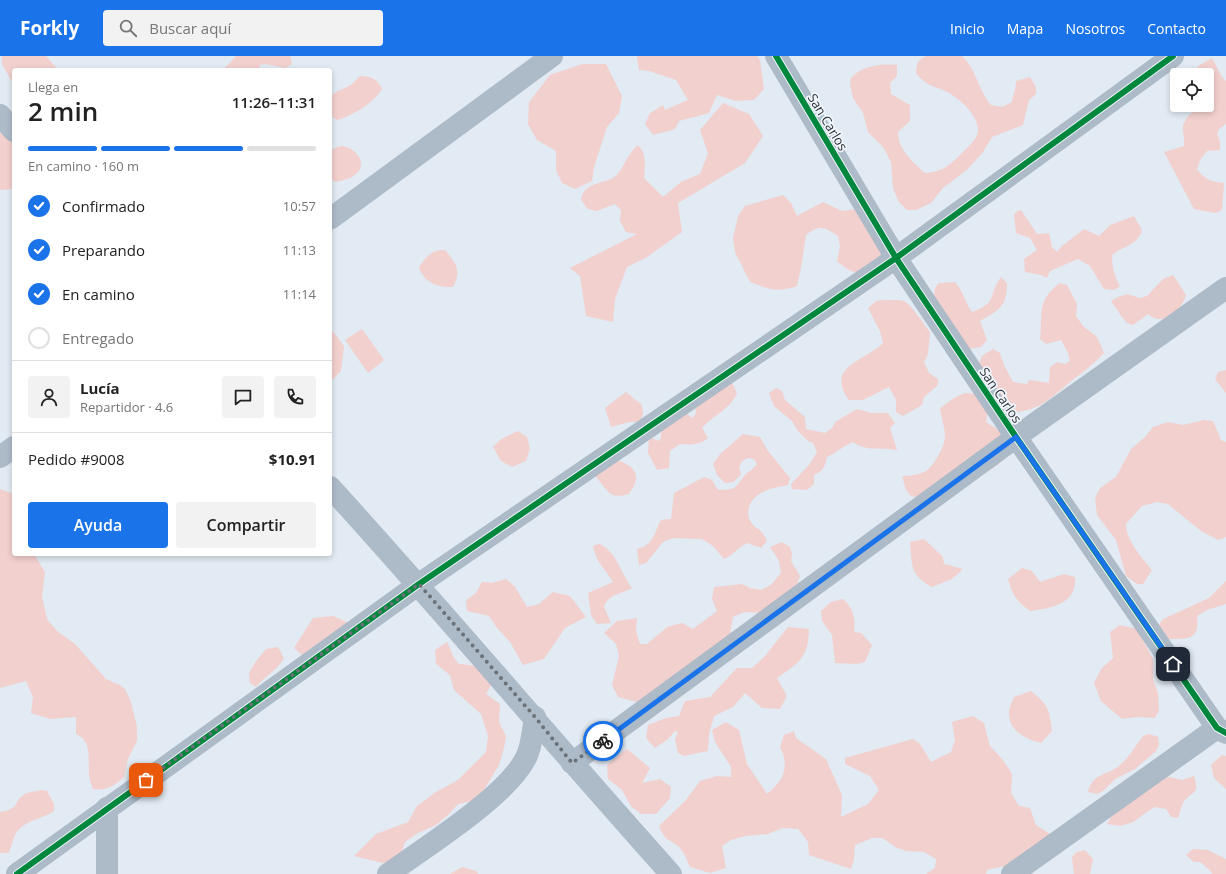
<!DOCTYPE html>
<html lang="es">
<meta charset="utf-8">
<style>
:root{--surface:#fff;--page:#f2f2f2;--text:#222;--muted:#767676;--line:#e0e0e0;--accent:#1a73e8}
body{margin:0;font-family:"Open Sans",sans-serif;background:var(--page);color:var(--text);height:100vh;display:flex;flex-direction:column;font-size:15px;white-space:nowrap}
*{box-sizing:border-box;margin:0}
p{font-size:13px;color:var(--muted)}
.icon{flex:none;width:22px;height:22px;fill:none;stroke:currentColor;stroke-width:2;stroke-linecap:round;stroke-linejoin:round}
.map{position:relative;flex:1;overflow:hidden}
.drawer{position:absolute;left:12px;top:12px;width:320px;height:488px;display:flex;flex-direction:column;background:var(--surface);border-radius:4px;box-shadow:0 2px 6px #0003}
.drawer>*{flex:none}
.tools{position:absolute;left:1170px;top:12px;display:grid;gap:8px}
.tools a{display:grid;place-items:center;width:44px;height:44px;border-radius:4px;background:var(--surface);box-shadow:0 2px 6px #0003;font-size:20px}
.pin{position:absolute;display:grid;place-items:center;width:34px;height:34px;color:#fff;margin:-17px;border-radius:8px;box-shadow:0 2px 6px #0006}
.courier{position:absolute;display:grid;place-items:center;width:40px;height:40px;margin:-20px;border:3px solid #1a73e8;border-radius:50%;background:#fff;color:#222;box-shadow:0 1px 5px #0007}
.headline em{font-style:normal;font-weight:600}
.headline div{display:flex;flex-direction:column-reverse}
.headline{display:flex;align-items:center;justify-content:space-between;height:68px;padding:0 16px}
h1{font-size:26px;font-weight:600;line-height:30px}
.bar{display:grid;grid-template-columns:repeat(4,1fr);gap:6px 4px;align-content:center;height:48px;padding:0 16px}
.bar i{height:5px;border-radius:3px;background:var(--line)}
.bar .selected{background:var(--accent)}
.bar p{grid-column:span 4}
.line{display:flex;align-items:center;gap:10px;padding:0 16px;border-top:1px solid var(--line)}
.line div{flex:1}
.round{display:grid;place-items:center;flex:none;width:42px;height:42px;border-radius:4px;background:var(--page)}
ol{padding:0 16px;list-style:none}
li{display:flex;align-items:center;gap:12px;height:44px}
li p{margin-inline-start:auto}
li .icon{padding:4px;border-radius:50%;background:var(--accent);color:#fff;stroke-width:4}
li:last-child{color:var(--muted)}
li i{width:22px;height:22px;border:2px solid var(--line);border-radius:50%}
.cta{display:flex;gap:8px;margin-top:auto;padding:8px 16px}
.cta a{flex:1;height:46px;border-radius:4px;background:var(--accent);color:#fff;font-size:16px;font-weight:600;line-height:46px;text-align:center}
.cta a+a{background:var(--page);color:var(--text)}
header{display:flex;align-items:center;gap:24px;box-sizing:border-box;height:56px;padding:0 20px;background:var(--accent);color:#fff}
header strong{font-size:19px}
nav{display:flex;gap:22px;margin-inline-start:auto;font-size:14px}
.search{width:280px;height:36px;background:var(--page);display:flex;align-items:center;gap:10px;box-sizing:border-box;padding:0 14px;border-radius:4px;color:var(--muted);font-size:15px}
.map>svg:first-child{display:block}
</style>
<header>
<strong>Forkly</strong>
<div class="search"><svg class="icon" aria-label="search" viewBox="0 0 24 24"><circle cx="10" cy="10" r="6"/><path d="M15 15l6 6"/></svg>Buscar aquí</div>
<nav><a>Inicio</a><a>Mapa</a><a>Nosotros</a><a>Contacto</a></nav>
</header>
<div class="map">
<svg width="1226" height="818" viewBox="0 0 1226 818">
<rect width="100%" height="100%" fill="#e2eaf3"/>
<g fill="#f2d0ce">
<polygon points="2,0 46,0 58,14 14,14 14,29 2,8"/>
<polygon points="236,0 290,0 292,8 285,12 266,8 259,9 260,14 223,14"/>
<polygon points="637,0 757,0 760,4 764,33 754,44 736,45 717,39 709,57 679,65 675,73 653,79 645,68 650,57 663,49 665,54 688,44 676,24 649,15 639,14"/>
<path d="M927 0H962C977 14 978 34 991 49L1002 51 1012 46C1013 38 1016 34 1016 25L1030 21 1036 31V38L1029 44 1023 69 992 81 983 96 968 113 943 132 931 147 916 154H907L899 146 893 132 891 106 883 91 868 76 863 57 853 42 850 29 851 22C861 10 881 7 897 9V20L890 27 891 38 910 49V65L898 76C898 94 913 106 925 117 944 116 951 108 964 95 969 90 977 83 978 75 979 60 961 44 949 37 936 30 927 31 916 17 917 8 917 3 927 0Z"/>
<path d="M1212 2 1222 21 1226 25V68L1219 73 1217 78 1220 85V94L1207 95 1200 104 1197 113C1204 123 1211 126 1224 127L1222 154 1215 157 1194 153 1164 96 1184 90C1185 84 1183 79 1183 73 1182 63 1197 50 1207 49L1211 39 1207 36V19L1195 18 1198 10Z"/>
<polygon points="582,8 606,8 622,40 619,57 607,71 594,111 592,125 575,133 562,127 556,114 556,95 537,84 528,68 529,46 550,19"/>
<path d="M360 20C372 20 377 23 382 33 375 46 352 60 337 64L331 60 330 41 336 36 351 29Z"/>
<path d="M723 47 749 58 763 80 745 107 678 147 682 176 647 201 627 211 615 243 613 266 586 260 580 220 570 212 637 178 626 176 620 165 621 154 615 148 597 155 588 153 581 144C584 126 600 129 613 122 623 116 626 99 638 89 647 98 645 110 644 122L663 141 681 126 700 118 708 97 700 74Z"/>
<polygon points="0,76 14,88 14,133 0,134"/>
<path d="M341 90C354 90 369 107 356 118 350 123 342 125 335 126L330 121V94Z"/>
<path d="M783 139 791 147 797 160 823 146 842 155 862 152 890 214C864 218 858 223 837 205L840 190 838 180C825 171 819 168 806 179L801 212 797 230C777 237 769 233 750 226L735 196 733 182 738 160 745 150Z"/>
<path d="M1021 154 1037 178 1049 177 1052 191 1057 196 1062 190 1084 173 1099 180 1110 169 1134 160 1142 174C1138 189 1123 190 1112 199 1112 210 1114 220 1120 230L1115 234 1104 233 1090 210 1078 203 1050 215 1047 222 1041 219 1025 216 1024 203 1037 194 1030 182 1016 177 1014 158 1017 155Z"/>
<path d="M439 194H445C456 207 462 215 453 231 438 232 423 226 419 211 425 202 429 197 439 194Z"/>
<path d="M1173 219 1186 239C1182 254 1163 272 1148 258L1133 269 1127 267 1122 261 1111 245 1118 241 1128 238 1139 242 1147 240 1163 223Z"/>
<path d="M1001 221 1007 227C1007 251 999 254 980 265L987 284 981 291 968 293 934 241 935 232 939 227 955 226C964 236 965 247 972 256 998 247 988 239 1001 221Z"/>
<path d="M1060 227 1067 229 1077 248 1076 260 1083 270 1097 281 1104 297C1094 308 1083 316 1071 325 1053 341 1036 357 1010 356L978 310 982 300 993 293 1000 297 1004 309 1013 326 1027 328 1029 324 1049 327 1050 311 1057 306 1065 308 1070 305 1068 297 1061 284 1046 288 1040 283C1043 257 1036 245 1060 227Z"/>
<path d="M884 244C890 245 898 243 903 245 911 247 924 269 930 276L928 298 924 306 929 317 938 323V329L924 341 922 349 903 360 896 356V344L889 331 863 344H849C825 310 864 306 883 287L880 275 868 252 876 245Z"/>
<polygon points="331,273 344,290 341,315 330,326"/>
<polygon points="362,273 384,304 368,317 345,284"/>
<polygon points="1226,314 1226,337 1215,323 1218,316"/>
<path d="M731 325 737 337C730 354 713 359 702 372L708 382C699 389 691 389 680 388L670 395 669 412 657 414 648 397 649 381 659 385 661 382V374L685 356 692 362 696 358 695 348Z"/>
<path d="M776 332 782 335 785 344 805 361 806 373 825 377 833 371 835 366 857 353 871 357H888L895 367 890 372 897 394C881 391 867 396 853 386 843 390 836 397 827 401 825 411 823 415 814 419V428L807 434 792 433 791 428 809 409 817 396 813 387 808 385 798 375 792 365 774 350 769 337Z"/>
<polygon points="626,336 642,349 643,358 640,366 630,366 611,371 605,352"/>
<path d="M965 337 979 338 988 355 986 366 1001 376 1011 395C992 422 949 431 919 442L911 440 906 434 902 420C909 420 920 419 926 415 934 410 945 390 945 380 945 372 941 361 940 352L954 342Z"/>
<path d="M1204 364 1213 365 1221 384 1226 386V481L1218 484 1201 475 1168 448 1157 446 1142 450 1126 468C1125 483 1143 503 1152 514L1143 528H1137L1126 520 1116 484 1097 459 1095 442 1100 432 1116 421 1131 393 1145 381 1153 371 1168 366 1183 369Z"/>
<polygon points="518,375 527,381 530,393 526,405 512,411 501,405 493,391 501,383"/>
<path d="M743 378 760 381 768 395 790 422 788 429C778 431 766 433 758 439 749 445 745 458 751 466 757 475 760 470 767 485L761 492 747 487C738 491 734 499 724 503L713 490 702 483 673 482 663 486 646 507 639 509 637 493C653 490 654 477 661 464L671 463 674 437 704 421 712 424 718 434C741 434 734 430 747 417 751 414 754 412 757 408L754 403 748 402 742 405 739 411 741 419 733 426 725 427 717 419 713 408 720 398Z"/>
<path d="M617 404C637 411 642 420 629 438 608 444 608 434 595 420Z"/>
<path d="M0 433 14 438V458L12 468 14 476V498H34L45 516 42 541 47 563 57 575 75 588 106 623 120 629 125 633 131 646 137 671V685L128 703 124 721C114 730 106 735 93 733 91 728 89 722 89 717 88 702 92 685 76 678V661L50 663 31 657 33 641 26 625 0 632Z"/>
<path d="M924 483 943 501 944 508 963 513 952 523 932 531C910 519 912 510 910 486Z"/>
<polygon points="782,486 790,491 792,498 791,505 800,520 796,531 761,557 744,556 733,561 729,584 637,646 618,641 612,629 619,600 616,588 604,577 617,565 637,562 636,575 640,588 647,588 667,571 682,567 693,573 717,555 712,543 714,531 742,528 750,532 761,534 771,529 781,517 779,505 770,491"/>
<path d="M599 488C616 494 621 518 632 532 622 538 608 538 604 551L611 567 597 568 591 559 588 537 613 526C605 512 596 507 593 490Z"/>
<path d="M1022 512 1032 515 1040 526 1064 518 1075 521C1077 548 1052 552 1030 555 1017 546 1012 538 1008 523Z"/>
<polygon points="506,523 515,531 527,551 539,548 553,536 570,540 586,561 565,572 544,603 523,609 510,586 497,572 489,560 467,555 466,544 476,537 482,526 492,527"/>
<path d="M1226 525V548L1207 554 1197 560C1200 584 1188 583 1169 583L1159 569 1163 563 1209 542Z"/>
<path d="M843 543C853 551 856 563 854 576L861 577 872 589 865 606 857 608 835 607 832 579 822 565 821 555 831 546Z"/>
<polygon points="333,560 349,567 316,611 294,592 313,562"/>
<polygon points="1120,569 1137,573 1153,603 1153,624 1158,637 1159,654 1155,662 1137,661 1122,663 1101,645 1094,627 1101,613 1113,602 1110,576"/>
<path d="M788 571 809 573C808 602 800 606 777 622L787 640 780 653 762 652 745 637 733 651 714 660 709 678 708 695 684 700 678 697 675 684 678 676 675 675 668 683 655 692 646 682 648 669 666 662 679 660 685 645 710 641 737 612H752L765 600Z"/>
<path d="M447 586 454 602 459 608C480 610 481 611 491 629L486 638 500 648 499 666 506 680 504 692 499 709 482 737 472 745 458 748 450 757 436 769 418 777 405 786 402 795 390 809 354 800 376 778 408 766 417 750 436 736 458 724 486 696 488 680 481 658 454 634 450 619 436 608 435 594Z"/>
<path d="M278 591 284 602C277 615 264 620 256 631L250 627 249 617 256 605 266 593Z"/>
<path d="M1031 635C1049 650 1049 652 1052 675L1041 687C1026 683 1008 675 1009 656 1009 652 1012 646 1014 641Z"/>
<path d="M973 660 984 667 990 690 1003 704 1012 718 1011 737 1019 750 1030 752 1036 769 1055 781 1014 808 987 814 986 818H926L935 812 936 803 924 796 906 795 895 791 883 782H872L855 789 854 803 851 813 809 799 808 786 798 773 783 772 768 778 745 780 731 784 722 790 726 812 710 817 690 811C687 804 684 796 679 791 666 780 667 788 659 770L685 745 700 725 717 720 731 721V711L715 686 712 674 726 666 739 674 747 708 767 738C784 724 790 711 780 691L784 679 794 675 796 682 826 703 842 739 841 761 868 748 879 734 870 720 845 708V702L913 683 920 688 931 706 951 696 955 684 952 666Z"/>
<path d="M1149 678 1158 681 1159 689 1156 695 1135 713 1115 723 1103 735 1097 738 1088 736C1093 716 1108 720 1120 709 1129 702 1136 689 1143 680Z"/>
<polygon points="627,693 650,712 642,727 660,723 671,731 670,742 656,758 641,758 631,750 622,734 608,723 607,709"/>
<polygon points="1222,699 1226,700 1226,733 1214,722 1211,709"/>
<path d="M1165 720 1182 724 1194 720C1199 737 1195 734 1185 744 1181 748 1180 757 1178 762L1171 761 1166 753 1154 751 1133 766 1121 770 1107 768 1114 756Z"/>
<path d="M41 734 47 735 54 748V755C42 763 25 764 16 777 12 784 12 791 8 797H0V756C21 753 12 746 25 738 29 736 36 735 41 734Z"/>
<polygon points="1193,793 1208,794 1226,803 1226,818 1212,818 1211,815 1200,806 1194,806 1186,799"/>
<polygon points="1085,794 1093,803 1090,818 1074,818 1072,801 1077,796"/>
<polygon points="462,811 476,815 478,818 450,818"/>
</g>
<g fill="none" stroke-linecap="round" stroke-linejoin="round">
<g stroke="#adbac8" stroke-width="22">
<polyline points="776,0 896,202 1016,381 1217,672 1226,677"/>
<polyline points="0,59 14,75"/>
<polyline points="330,163 552,0"/>
<polyline points="0,401 14,391"/>
<path d="M330 431C446 558 556 690 671 818"/>
<polyline points="572,707 1016,381 1226,232"/>
<polyline points="17,818 419,528 896,202 1173,0"/>
<polyline points="107,818 107,752"/>
<path d="M388 818C424 792 514 736 528 697 532 686 533 673 535 661"/>
<polyline points="1012,818 1217,672"/>
</g>
<defs>
<g id="cycleway">
<polyline points="776,0 896,202 1016,381 1217,672 1226,677"/>
<polyline points="17,818 419,528 896,202 1173,0"/>
</g>
</defs>
<use href="#cycleway" stroke="#f0f6fc" stroke-width="8"/>
<use href="#cycleway" stroke="#00873e" stroke-width="6"/>
</g>
<g fill="none" stroke-linecap="round" stroke-linejoin="round">
<polyline stroke="#6a7178" stroke-width="4" stroke-dasharray="0 7.2" points="146,724 419,528 535,661 572,707 603,685"/>
<polyline stroke="#1a73e8" stroke-width="5" points="603,685 1016,381 1173,608"/>
</g>
<g text-anchor="middle" stroke-width="3.5" stroke-linejoin="round" paint-order="stroke">
<g font-size="13" fill="#2a3036" stroke="#f0f6fc">
<text transform="translate(828 66) rotate(59)" y="5">San Carlos</text>
<text transform="translate(1001 339) rotate(56)" y="5">San Carlos</text>
</g>
</g>
</svg>
<div class="tools">
<a><svg class="icon" aria-label="locate" viewBox="0 0 24 24"><circle cx="12" cy="12" r="6"/><path d="M12 2v4M12 18v4M2 12h4M18 12h4"/></svg></a>
</div>
<div class="pin" style="left:146px;top:724px;background:#ea580c"><svg class="icon" aria-label="bag" viewBox="0 0 24 24"><path d="M5 8h14l-1 12H6zM9 8a3 3 0 0 1 6 0"/></svg></div>
<div class="pin" style="left:1173px;top:608px;background:#1f2937"><svg class="icon" aria-label="home" viewBox="0 0 24 24"><path d="M3 11l9-7 9 7M6 9v11h12V9"/></svg></div>
<div class="courier" style="left:603px;top:685px"><svg class="icon" aria-label="bike" viewBox="0 0 24 24"><circle cx="6" cy="16" r="4"/><circle cx="18" cy="16" r="4"/><path d="M6 16l4-8h5l3 8M10 8l3 8H6M13 5h3"/></svg></div>
<section class="drawer">
<div class="headline"><div><h1>2 min</h1><p>Llega en</p></div><em>11:26–11:31</em></div>
<div class="bar"><i class="selected"></i><i class="selected"></i><i class="selected"></i><i></i><p>En camino · 160 m</p></div>
<ol>
<li><svg class="icon" aria-label="check" viewBox="0 0 24 24"><path d="M5 12l5 5 9-10"/></svg>Confirmado<p>10:57</p></li>
<li><svg class="icon" aria-label="check" viewBox="0 0 24 24"><path d="M5 12l5 5 9-10"/></svg>Preparando<p>11:13</p></li>
<li><svg class="icon" aria-label="check" viewBox="0 0 24 24"><path d="M5 12l5 5 9-10"/></svg>En camino<p>11:14</p></li>
<li><i></i>Entregado</li>
</ol>
<div class="line" style="height:72px"><a class="round"><svg class="icon" aria-label="person" viewBox="0 0 24 24"><circle cx="12" cy="8" r="4"/><path d="M4 21q1-7 8-7t8 7"/></svg></a><div><b>Lucía</b><p>Repartidor · 4.6</p></div><a class="round"><svg class="icon" aria-label="chat" viewBox="0 0 24 24"><path d="M4 5h16v11H9l-5 4z"/></svg></a><a class="round"><svg class="icon" aria-label="phone" viewBox="0 0 24 24"><path d="M5 4h4l2 5-3 2q2 4 5 5l2-3 5 2v4C11 20 4 13 5 4z"/></svg></a></div>
<div class="line" style="height:52px"><div>Pedido #9008</div><b>$10.91</b></div>
<div class="cta"><a>Ayuda</a><a>Compartir</a></div>
</section>
</div>
